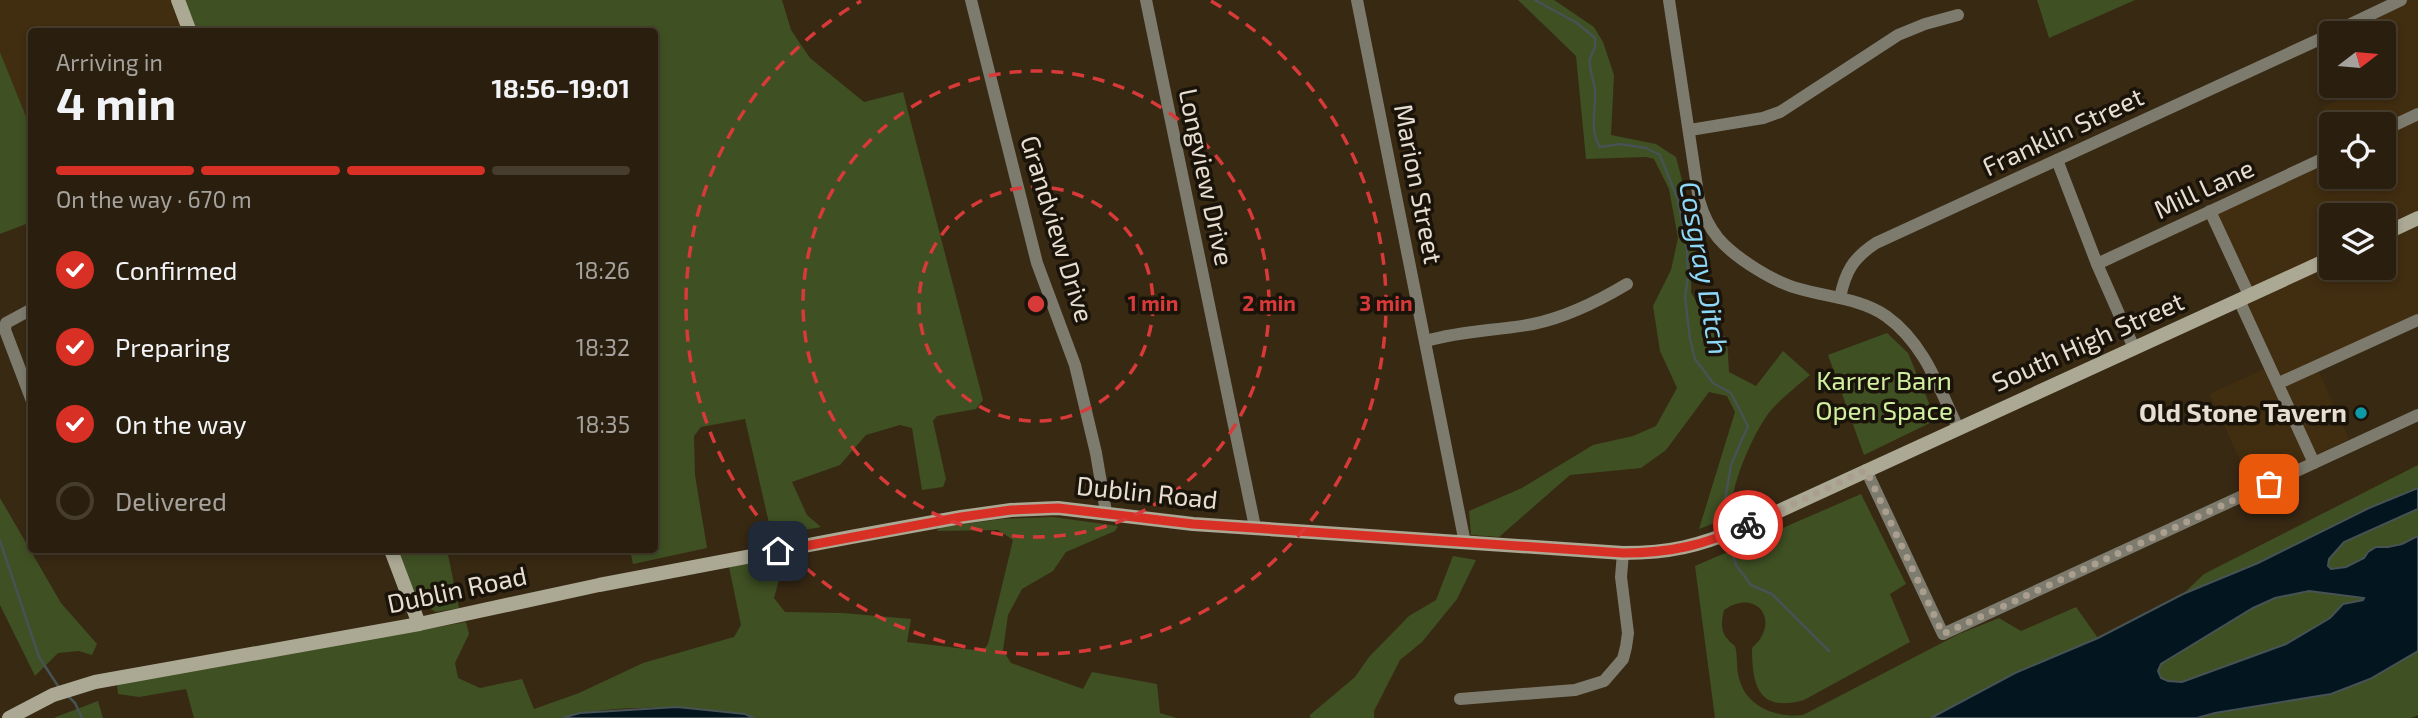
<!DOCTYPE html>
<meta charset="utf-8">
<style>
:root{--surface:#2a1f0e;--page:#362c1c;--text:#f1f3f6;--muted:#a5a29e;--line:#463d2e;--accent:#d93025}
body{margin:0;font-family:"Exo 2",sans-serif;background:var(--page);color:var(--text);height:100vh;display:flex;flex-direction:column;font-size:26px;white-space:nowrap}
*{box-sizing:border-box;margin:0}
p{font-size:23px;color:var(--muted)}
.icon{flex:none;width:38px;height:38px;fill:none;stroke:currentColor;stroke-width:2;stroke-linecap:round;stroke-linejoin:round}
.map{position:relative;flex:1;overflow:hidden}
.side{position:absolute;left:28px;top:28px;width:630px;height:525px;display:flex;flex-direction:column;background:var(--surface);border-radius:7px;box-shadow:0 4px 10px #0003,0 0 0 2px var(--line)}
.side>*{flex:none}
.needle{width:46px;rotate:74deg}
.tools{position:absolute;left:2319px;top:21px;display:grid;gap:14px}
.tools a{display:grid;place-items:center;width:77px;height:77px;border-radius:7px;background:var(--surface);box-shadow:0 4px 10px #0003,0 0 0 2px var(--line);font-size:35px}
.pin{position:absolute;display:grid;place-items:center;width:60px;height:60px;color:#fff;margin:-30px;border-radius:14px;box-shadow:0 4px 10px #0006}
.courier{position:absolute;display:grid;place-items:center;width:70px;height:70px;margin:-35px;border:5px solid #d93025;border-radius:50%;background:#fff;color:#222;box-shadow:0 2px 9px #0007}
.overview em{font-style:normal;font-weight:700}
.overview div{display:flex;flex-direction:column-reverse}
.overview{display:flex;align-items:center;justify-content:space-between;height:119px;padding:0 28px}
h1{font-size:46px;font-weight:700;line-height:52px}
.bar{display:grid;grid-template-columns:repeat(4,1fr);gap:10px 7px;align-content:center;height:84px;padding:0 28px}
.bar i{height:9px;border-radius:5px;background:var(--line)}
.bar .selected{background:var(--accent)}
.bar p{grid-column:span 4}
ol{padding:0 28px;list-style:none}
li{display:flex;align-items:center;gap:21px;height:77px}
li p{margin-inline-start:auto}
li .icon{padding:7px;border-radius:50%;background:var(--accent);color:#fff;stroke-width:4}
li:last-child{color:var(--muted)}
li i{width:38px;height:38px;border:4px solid var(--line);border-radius:50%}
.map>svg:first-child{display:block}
</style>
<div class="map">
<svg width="2418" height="718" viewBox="0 0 2418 718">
<rect width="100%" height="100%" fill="#382913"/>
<g fill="#412d10" fill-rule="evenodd">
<polygon points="0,0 185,0 197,31 32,32 31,129 0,52"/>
<path d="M2390 0H2418V319L2316 365 2349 439 2252 486 2209 394 2266 368 2238 304 2251 298 2207 209 2331 151V177H2384V124H2331L2323 107 2365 88 2364 86H2384V33H2342ZM2331 215H2384V268H2331Z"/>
</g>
<g fill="#3f5023">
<polygon points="185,0 782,0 791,30 810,58 864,102 903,92 983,400 976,409 937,416 933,421 946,479 943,487 922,490 912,428 900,425 866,435 840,465 792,482 807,515 821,527 772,536 745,419 701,427 694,436 695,475 707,548 633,564 630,550 654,550 654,32 197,31"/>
<path d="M1518 0H1554L1594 27 1603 42 1614 75 1611 135 1656 144 1676 157 1698 242 1692 267 1691 292 1703 314 1727 339 1729 372 1756 386 1783 351 1810 375C1797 386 1783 397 1772 409 1754 430 1728 490 1731 517L1699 529 1735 412 1727 396 1709 392 1666 450 1641 468 1570 475 1499 537 1471 535 1469 511 1522 488 1593 445 1633 436 1656 426 1677 388 1660 351 1653 306 1671 270 1678 238 1669 189 1654 159 1646 157 1586 159 1576 56Z"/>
<polygon points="2037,0 2135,0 2049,38"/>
<polygon points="0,52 31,129 31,222 0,234"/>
<polygon points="1887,333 1908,353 1936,420 1864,455 1828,355"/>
<polygon points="2418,465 2418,488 2369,508 2258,563 2183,594 2204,574"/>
<path d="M1861 494 1906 584 1890 594 1910 642 1804 700C1758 713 1752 685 1752 648 1782 622 1757 587 1724 610 1720 627 1721 635 1735 646 1738 656 1736 668 1739 678 1746 707 1776 718 1803 715L1959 634 1999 618 2021 631 2076 607 2098 638 2015 673 1931 718H1715L1695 566Z"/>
<polygon points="0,498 61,603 97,644 92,655 79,651 58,653 35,676 0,605"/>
<polygon points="2418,509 2418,536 2402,544 2388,547 2376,547 2368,552 2364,558 2346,567 2331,569 2328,566 2329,559 2344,542"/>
<path d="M1053 517 1118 526 1115 531 1066 552 1053 571 1022 589 1008 615 1003 650 1011 663 1083 689 1092 672 1157 684 1160 713 1177 718H754L745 714C687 708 619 702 562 718H194L186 689 139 697 118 694 117 684 466 622 469 634 455 663 458 678 480 688 522 679 534 709 579 693 643 663 734 637 741 625 729 567 798 554 800 568 779 580 774 598 785 612 843 613 911 619 907 642 983 651 988 644 1013 540 998 530 937 531 940 527 1002 519Z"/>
<polygon points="397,550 447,550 459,608 436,612 417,601"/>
<polygon points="1453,556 1476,560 1457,599 1422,642 1400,660 1374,711 1374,718 1310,718 1310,715 1355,677 1369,657 1409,616 1436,600"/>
<polygon points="2309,591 2364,597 2363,600 2343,604 2330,618 2286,644 2181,682 2168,681 2161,678 2158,671 2161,664 2253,608 2275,598"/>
<polygon points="2418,651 2418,715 2411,718 2197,718 2370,679"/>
<polygon points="98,701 103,718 54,718 56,717"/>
</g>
<g fill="#03161f" stroke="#475254" stroke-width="2" fill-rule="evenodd">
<path d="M2418 488V509L2344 542 2329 559 2328 566 2331 569 2346 567 2364 558 2368 552 2376 547H2388L2402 544 2418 536V651L2370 679 2331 694 2215 713 2197 718H1931L2015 673 2098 638 2183 594 2258 563 2369 508ZM2309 591 2364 598 2363 600 2343 604 2330 618 2286 644 2182 682 2168 681 2161 678 2158 671 2161 664 2253 608 2275 598Z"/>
<polygon points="677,707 745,714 754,718 562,718 580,713"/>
</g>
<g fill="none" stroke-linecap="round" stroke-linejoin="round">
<g stroke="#475254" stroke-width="2.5">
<path d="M1535 0 1577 23 1595 38C1596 50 1593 49 1590 59 1588 68 1595 82 1595 92 1596 110 1589 130 1600 147L1620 144 1634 146 1646 148 1660 155 1678 200 1687 251 1688 277 1685 297 1690 339 1695 359 1713 383 1731 393 1748 426 1731 465 1723 512 1724 531"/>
<polyline points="0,541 39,657 58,686"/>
<polyline points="1728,541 1736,565 1751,585 1772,594 1829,651"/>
<polyline points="68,696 75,703 82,718"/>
</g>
<g stroke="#7d7b6e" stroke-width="12">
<polyline points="971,0 1037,263 1075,365 1096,453 1106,512"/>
<polyline points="1146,0 1255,527"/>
<polyline points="1357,0 1465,543"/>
<path d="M1669 0 1699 200C1703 214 1709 227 1718 238 1735 258 1775 283 1800 289 1828 297 1862 299 1886 316 1924 343 1939 388 1958 428"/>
<polyline points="2332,33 2401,0"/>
<polyline points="1690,130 1763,118 1780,112 1898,35 1925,24 1958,15"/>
<polyline points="2384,130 2418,114"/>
<polyline points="2057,160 2097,264 2134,348"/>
<polyline points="2210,211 2249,295"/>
<polyline points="2097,264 2331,155"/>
<path d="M1840 298C1845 272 1853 258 1876 243L2331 34"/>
<polyline points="2239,300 2314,463"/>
<polyline points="32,309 6,323 5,330 32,401"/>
<path d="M1426 341C1464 330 1496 331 1533 324 1567 317 1597 302 1627 284"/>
<polyline points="2279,383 2418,320"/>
<polyline points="1866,470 1943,634 2418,415"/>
<polyline points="1460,699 1575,690 1604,681 1623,659 1626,647 1628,633 1621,577 1623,553"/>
</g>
<g stroke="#aba894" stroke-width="14">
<polyline points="178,0 190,32"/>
<polyline points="2384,234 2418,218"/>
<polyline points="391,550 419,624"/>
<path d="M9 718 53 695 95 682 419 624 599 585 851 537 961 517 1011 510 1058 508 1193 524 1623 553C1671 553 1698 546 1742 528L2331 258"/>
</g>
</g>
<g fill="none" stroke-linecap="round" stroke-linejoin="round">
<polyline stroke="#aa9e8e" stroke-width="7" stroke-dasharray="0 12.6" points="1748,525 1866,470 1943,634 2269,484"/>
<path stroke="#d93025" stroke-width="9" d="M778 551 961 517 1011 510 1058 508 1193 524 1623 553C1671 553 1705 545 1748 525"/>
</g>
<g fill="none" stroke="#d83a39" stroke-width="3.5" stroke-dasharray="12 9">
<circle cx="1036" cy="304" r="117"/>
<circle cx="1036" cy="304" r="233"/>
<path d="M1211 1A350 350 0 1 1 861 1"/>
</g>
<circle fill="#0f9aa8" stroke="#1a130a" stroke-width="2.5" cx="2361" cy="413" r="7"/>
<g text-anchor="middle" stroke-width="7" stroke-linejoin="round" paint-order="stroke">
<g font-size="26" fill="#e7ddd0" stroke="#1a130a">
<text transform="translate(2063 132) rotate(-25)" y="9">Franklin Street</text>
<text transform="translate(1206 177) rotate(78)" y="9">Longview Drive</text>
<text transform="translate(1418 184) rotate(79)" y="9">Marion Street</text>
<text transform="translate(2204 189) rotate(-25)" y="9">Mill Lane</text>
<text transform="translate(1057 229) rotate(73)" y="9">Grandview Drive</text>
<text transform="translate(2088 342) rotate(-24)" y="9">South High Street</text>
<text transform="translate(1147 493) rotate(6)" y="9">Dublin Road</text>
<text transform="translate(457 590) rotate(-12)" y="9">Dublin Road</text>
</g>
<g font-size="26" fill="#d0f09f" stroke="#1a130a">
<text x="1884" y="390">Karrer Barn<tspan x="1884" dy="30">Open Space</tspan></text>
</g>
<g font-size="26" font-weight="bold" fill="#e7ddd0" stroke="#1a130a" text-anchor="end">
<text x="2347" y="422">Old Stone Tavern</text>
</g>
<g font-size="28" font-style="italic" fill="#8dd7f9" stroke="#1a130a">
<text transform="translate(1704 268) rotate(80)" y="10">Cosgray Ditch</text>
</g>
</g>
<circle cx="1036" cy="304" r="10" fill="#d83a39" stroke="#1a130a" stroke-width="3.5"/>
<g font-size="21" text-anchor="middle" font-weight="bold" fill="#d83a39" stroke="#1a130a" stroke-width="7" stroke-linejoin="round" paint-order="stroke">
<text x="1153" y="311">1 min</text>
<text x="1269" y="311">2 min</text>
<text x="1386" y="311">3 min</text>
</g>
</svg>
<div class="tools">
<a><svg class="needle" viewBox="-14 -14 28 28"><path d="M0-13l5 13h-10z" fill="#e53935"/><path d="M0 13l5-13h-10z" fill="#a5a29e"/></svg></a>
<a><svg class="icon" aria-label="locate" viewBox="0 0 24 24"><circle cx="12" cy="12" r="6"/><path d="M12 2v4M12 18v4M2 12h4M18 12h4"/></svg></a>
<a><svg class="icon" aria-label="layers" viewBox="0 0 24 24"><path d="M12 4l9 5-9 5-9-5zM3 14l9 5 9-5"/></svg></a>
</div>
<div class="pin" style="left:2269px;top:484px;background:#ea580c"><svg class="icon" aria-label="bag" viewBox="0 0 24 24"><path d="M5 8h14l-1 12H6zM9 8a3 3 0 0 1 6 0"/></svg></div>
<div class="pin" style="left:778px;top:551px;background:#1f2937"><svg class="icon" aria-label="home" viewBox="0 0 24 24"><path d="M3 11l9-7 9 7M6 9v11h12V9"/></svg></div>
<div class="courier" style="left:1748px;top:525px"><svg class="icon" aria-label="bike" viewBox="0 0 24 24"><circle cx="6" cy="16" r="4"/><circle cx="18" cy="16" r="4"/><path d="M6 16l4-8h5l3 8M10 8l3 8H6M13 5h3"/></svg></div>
<section class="side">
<div class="overview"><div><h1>4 min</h1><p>Arriving in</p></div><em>18:56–19:01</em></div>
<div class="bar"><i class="selected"></i><i class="selected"></i><i class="selected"></i><i></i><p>On the way · 670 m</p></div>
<ol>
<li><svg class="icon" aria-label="check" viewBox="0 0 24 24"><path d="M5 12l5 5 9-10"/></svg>Confirmed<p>18:26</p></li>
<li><svg class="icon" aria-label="check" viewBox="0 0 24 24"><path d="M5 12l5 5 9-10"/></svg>Preparing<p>18:32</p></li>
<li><svg class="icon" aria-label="check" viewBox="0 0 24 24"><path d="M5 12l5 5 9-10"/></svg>On the way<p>18:35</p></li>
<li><i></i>Delivered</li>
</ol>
</section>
</div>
